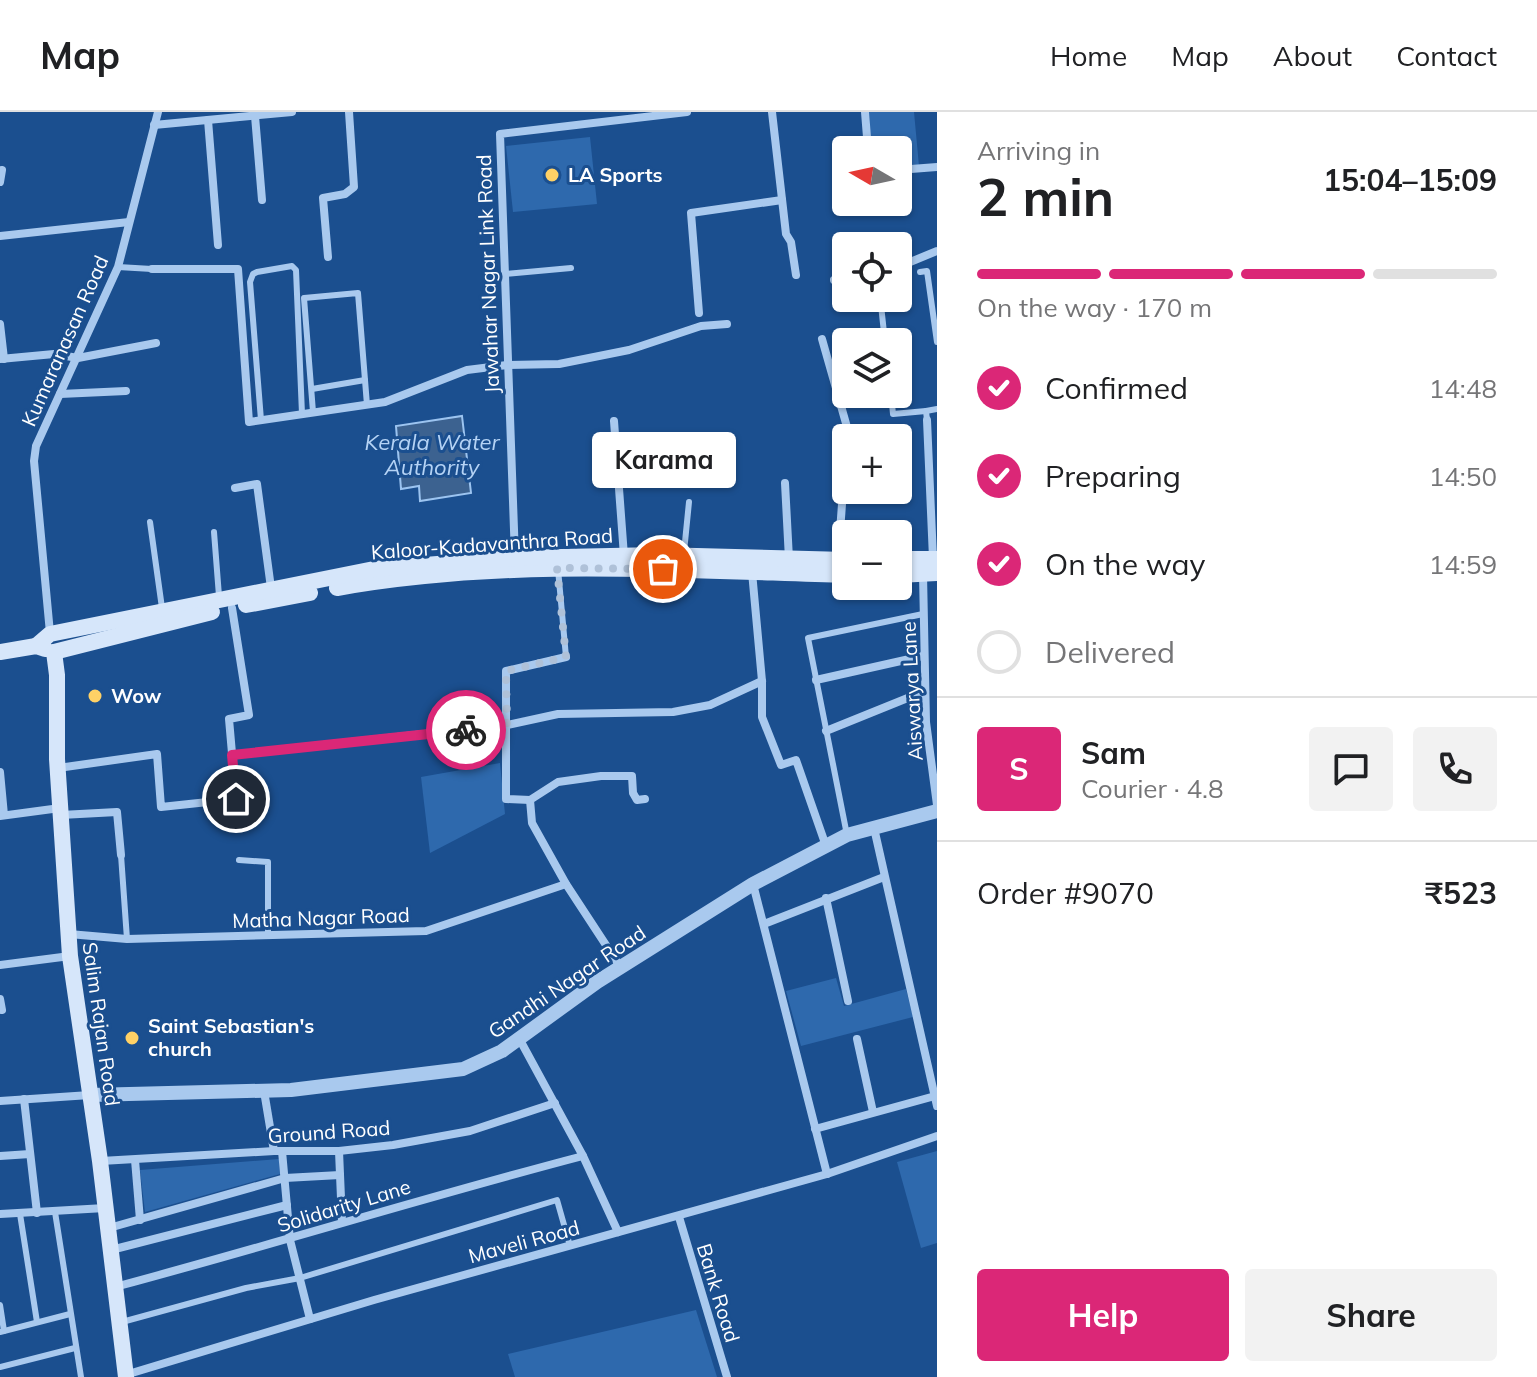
<!DOCTYPE html>
<meta charset="utf-8">
<style>
:root{--surface:#fff;--page:#f2f2f2;--text:#202124;--muted:#757577;--line:#e0e0e0;--accent:#db2777}
body{margin:0;font-family:Mulish,sans-serif;background:var(--page);color:var(--text);height:100vh;display:flex;flex-direction:column;font-size:30px;white-space:nowrap}
*{box-sizing:border-box;margin:0}
p{font-size:26px;color:var(--muted)}
.icon{flex:none;width:44px;height:44px;fill:none;stroke:currentColor;stroke-width:2;stroke-linecap:round;stroke-linejoin:round}
.map{position:relative;flex:1;overflow:hidden}
.sheet{display:flex;flex-direction:column;background:var(--surface);width:600px}
.sheet>*{flex:none}
.needle{width:52px;rotate:279deg}
.buttons{position:absolute;left:832px;top:24px;display:grid;gap:16px}
.buttons a{display:grid;place-items:center;width:80px;height:80px;border-radius:8px;background:var(--surface);box-shadow:0 2px 6px #0004;font-size:40px}
.pin{position:absolute;display:grid;place-items:center;width:68px;height:68px;color:#fff;margin:-34px;border:4px solid #fff;border-radius:50%;box-shadow:0 2px 8px #0007}
.courier{position:absolute;display:grid;place-items:center;width:80px;height:80px;margin:-40px;border:6px solid #db2777;border-radius:50%;background:#fff;color:#222;box-shadow:0 2px 10px #0007}
.bubble{position:absolute;height:56px;border-radius:8px;background:var(--surface);box-shadow:0 2px 6px #0004;font-size:26px;font-weight:700;line-height:56px;text-align:center}
.headline em{font-style:normal;font-weight:700}
.headline div{display:flex;flex-direction:column-reverse}
.headline{display:flex;align-items:center;justify-content:space-between;height:136px;padding:0 40px}
h1{font-size:52px;font-weight:700;line-height:60px}
.bar{display:grid;grid-template-columns:repeat(4,1fr);gap:12px 8px;align-content:center;height:96px;padding:0 40px}
.bar i{height:10px;border-radius:6px;background:var(--line)}
.bar .current{background:var(--accent)}
.bar p{grid-column:span 4}
.line{display:flex;align-items:center;gap:20px;padding:0 40px;border-top:2px solid var(--line)}
.line div{flex:1}
.round{display:grid;place-items:center;flex:none;width:84px;height:84px;border-radius:8px;background:var(--page)}
ol{padding:0 40px;list-style:none}
li{display:flex;align-items:center;gap:24px;height:88px}
li p{margin-inline-start:auto}
li .icon{padding:8px;border-radius:50%;background:var(--accent);color:#fff;stroke-width:4}
li:last-child{color:var(--muted)}
li i{width:44px;height:44px;border:4px solid var(--line);border-radius:50%}
.button{display:flex;gap:16px;margin-top:auto;padding:16px 40px}
.button a{flex:1;height:92px;border-radius:8px;background:var(--accent);color:#fff;font-size:32px;font-weight:700;line-height:92px;text-align:center}
.button a+a{background:var(--page);color:var(--text)}
header{display:flex;align-items:center;gap:48px;box-sizing:border-box;height:112px;padding:0 40px;background:var(--surface);border-bottom:2px solid var(--line)}
header strong{font-size:38px}
nav{display:flex;gap:44px;margin-inline-start:auto;font-size:28px}
main{display:flex;flex:1;min-height:0}
.map>svg:first-child{display:block}
</style>
<header>
<strong>Map</strong>
<nav><a>Home</a><a>Map</a><a>About</a><a>Contact</a></nav>
</header>
<main>
<div class="map">
<svg width="937" height="1265" viewBox="0 0 937 1265">
<rect width="100%" height="100%" fill="#1b4f8f"/>
<g fill="#2e69ad">
<polygon points="869,0 914,0 919,54 898,55 898,38 871,38"/>
<polygon points="590,25 597,92 513,100 506,34"/>
<polygon points="500,651 505,702 430,741 421,665"/>
<polygon points="836,866 844,894 906,877 913,905 801,934 786,879"/>
<polygon points="937,1039 937,1131 921,1136 897,1050"/>
<polygon points="279,1047 280,1062 145,1100 140,1058"/>
<polygon points="696,1198 717,1265 515,1265 508,1242"/>
</g>
<polygon fill="#3c6290" stroke="#9cc4f0" stroke-width="2" points="462,304 471,381 420,389 419,374 401,377 396,314"/>
<g fill="none" stroke-linecap="round" stroke-linejoin="round">
<g stroke="#a9c9ee" stroke-width="6">
<polyline points="118,155 152,157"/>
<polyline points="920,160 927,159 937,230"/>
<polyline points="505,162 571,156"/>
<polyline points="885,230 881,193 901,190"/>
<polyline points="312,277 365,268"/>
<polyline points="891,282 893,302 926,299"/>
<polyline points="313,300 304,186 358,181 367,293"/>
<polyline points="261,308 250,170 253,162 257,160 292,154 296,158 302,302"/>
<polyline points="927,308 926,299 937,297"/>
<polyline points="150,410 162,496"/>
<polyline points="214,420 219,484"/>
<polyline points="684,440 689,390"/>
<polyline points="558,457 566,545"/>
<polyline points="847,723 808,526 923,502"/>
<polyline points="121,743 127,827"/>
<polyline points="239,748 268,750 268,823"/>
<polyline points="55,1100 81,1265"/>
<polyline points="20,1102 37,1210"/>
<polyline points="0,1193 4,1219"/>
<polyline points="122,1210 246,1176 300,1166 557,1088 570,1134"/>
<polyline points="0,1220 70,1202"/>
<polyline points="0,1255 75,1236"/>
</g>
<g stroke="#a9c9ee" stroke-width="8">
<polyline points="772,0 786,122 791,130 796,163"/>
<polyline points="865,0 868,38"/>
<polyline points="255,4 262,88"/>
<polyline points="208,8 218,133"/>
<polyline points="154,13 292,0"/>
<polyline points="898,58 937,55"/>
<polyline points="0,70 2,58"/>
<polyline points="872,90 873,99"/>
<polyline points="0,124 129,110"/>
<polyline points="328,145 323,86 345,82 354,75 349,0"/>
<polyline points="898,155 937,139"/>
<polyline points="152,157 238,157 249,310 385,290 467,258 507,253 559,252 629,238 701,214 727,212"/>
<polyline points="834,168 846,166"/>
<polyline points="699,201 691,101 782,88"/>
<polyline points="0,212 4,247"/>
<polyline points="822,227 847,315 847,326"/>
<polyline points="0,247 54,242 78,246 156,231"/>
<polyline points="60,282 126,279"/>
<polyline points="927,308 933,446"/>
<polyline points="614,309 624,444"/>
<polyline points="785,371 789,447"/>
<polyline points="235,376 257,372 271,476"/>
<polyline points="515,446 500,22 687,0"/>
<polyline points="838,448 846,336"/>
<polyline points="752,460 762,569 762,605 781,653 796,648 826,734"/>
<polyline points="923,462 926,610 937,693"/>
<polyline points="50,521 34,349 36,334 118,155 158,0"/>
<polyline points="816,568 923,544"/>
<polyline points="826,619 925,579"/>
<polyline points="232,643 507,613 558,602 673,600 710,593 762,569"/>
<polyline points="58,656 157,642 161,695 236,687 229,607 249,603 232,496"/>
<polyline points="0,660 4,703"/>
<polyline points="530,688 506,687 506,559 566,545"/>
<polyline points="61,703 117,700 121,743"/>
<polyline points="0,704 60,696"/>
<polyline points="874,716 937,994"/>
<polyline points="753,772 827,1062"/>
<polyline points="826,786 848,889"/>
<polyline points="764,812 884,765"/>
<polyline points="69,822 127,827 426,819 566,772"/>
<polyline points="0,853 70,844"/>
<polyline points="621,856 566,772 532,711 530,688 558,670 601,664 632,664 633,681 637,688 645,687"/>
<polyline points="0,887 2,898"/>
<polyline points="857,927 873,1000"/>
<polyline points="520,928 583,1044 618,1120"/>
<polyline points="264,979 274,1039"/>
<polyline points="24,987 37,1101"/>
<polyline points="0,989 90,983"/>
<polyline points="815,1017 935,984"/>
<polyline points="282,1039 290,1128 310,1207"/>
<polyline points="339,1039 342,1110"/>
<polyline points="0,1044 30,1042"/>
<polyline points="135,1048 140,1108"/>
<polyline points="101,1049 274,1039 339,1039 393,1033 470,1019 555,991"/>
<polyline points="0,1102 105,1096"/>
<polyline points="679,1105 727,1265"/>
<polyline points="109,1116 285,1066 340,1063"/>
<polyline points="111,1138 287,1093"/>
<path d="M115 1175C272 1133 426 1085 583 1044"/>
<polyline points="125,1263 374,1188 827,1062 937,1024"/>
</g>
<polyline stroke="#a9c9ee" stroke-width="14" points="90,983 291,978 463,957 502,939 597,870 753,772 847,723 937,699"/>
<g stroke="#d6e6fa" stroke-width="16">
<polyline points="898,447 937,447"/>
<polyline points="898,463 937,461"/>
<path d="M337 476C505 446 676 458 846 463"/>
<polyline points="246,493 310,481"/>
<polyline points="36,534 50,522 374,457 515,446 658,443 846,448"/>
<polyline points="0,540 36,534 45,537"/>
<polyline points="54,540 212,500"/>
<polyline points="54,540 57,563 57,647 70,844 100,1049 126,1265"/>
</g>
</g>
<g fill="none" stroke-linecap="round" stroke-linejoin="round">
<polyline stroke="#afc1d8" stroke-width="8" stroke-dasharray="0 14.4" points="466,618 507,613 506,559 566,545 557,456 663,457"/>
<polyline stroke="#db2777" stroke-width="10" points="236,687 232,643 466,618"/>
</g>
<g fill="#ffd166" stroke="#1b4f8f" stroke-width="3">
<circle cx="552" cy="63" r="8"/>
<circle cx="95" cy="584" r="8"/>
<circle cx="132" cy="926" r="8"/>
</g>
<g text-anchor="middle" stroke-width="6" stroke-linejoin="round" paint-order="stroke">
<g font-size="20" font-weight="bold" fill="#fff" stroke="#1b4f8f" text-anchor="start">
<text x="568" y="70">LA Sports</text>
<text x="111" y="591">Wow</text>
<text x="148" y="921">Saint Sebastian's<tspan x="148" dy="23">church</tspan></text>
</g>
<g font-size="20" fill="#fff" stroke="#1b4f8f">
<text transform="translate(488 162) rotate(-92)" y="7">Jawahar Nagar Link Road</text>
<text transform="translate(65 229) rotate(-66)" y="7">Kumaranasan Road</text>
<text transform="translate(492 432) rotate(-4)" y="7">Kaloor-Kadavanthra Road</text>
<text transform="translate(912 579) rotate(-93)" y="7">Aiswarya Lane</text>
<text transform="translate(321 806) rotate(-2)" y="7">Matha Nagar Road</text>
<text transform="translate(567 870) rotate(-34)" y="7">Gandhi Nagar Road</text>
<text transform="translate(101 912) rotate(82)" y="7">Salim Rajan Road</text>
<text transform="translate(329 1020) rotate(-4)" y="7">Ground Road</text>
<text transform="translate(344 1094) rotate(-17)" y="7">Solidarity Lane</text>
<text transform="translate(524 1130) rotate(-15)" y="7">Maveli Road</text>
<text transform="translate(718 1181) rotate(73)" y="7">Bank Road</text>
</g>
<g font-size="22" font-style="italic" fill="#b5d3f5" stroke="#1b4f8f">
<text x="432" y="338">Kerala Water<tspan x="432" dy="25">Authority</tspan></text>
</g>
</g>
</svg>
<div class="buttons">
<a><svg class="needle" viewBox="-14 -14 28 28"><path d="M0-13l5 13h-10z" fill="#e53935"/><path d="M0 13l5-13h-10z" fill="#757577"/></svg></a>
<a><svg class="icon" aria-label="locate" viewBox="0 0 24 24"><circle cx="12" cy="12" r="6"/><path d="M12 2v4M12 18v4M2 12h4M18 12h4"/></svg></a>
<a><svg class="icon" aria-label="layers" viewBox="0 0 24 24"><path d="M12 4l9 5-9 5-9-5zM3 14l9 5 9-5"/></svg></a>
<a>+</a>
<a>−</a>
</div>
<div class="pin" style="left:663px;top:457px;background:#ea580c"><svg class="icon" aria-label="bag" viewBox="0 0 24 24"><path d="M5 8h14l-1 12H6zM9 8a3 3 0 0 1 6 0"/></svg></div>
<div class="pin" style="left:236px;top:687px;background:#1f2937"><svg class="icon" aria-label="home" viewBox="0 0 24 24"><path d="M3 11l9-7 9 7M6 9v11h12V9"/></svg></div>
<div class="courier" style="left:466px;top:618px"><svg class="icon" aria-label="bike" viewBox="0 0 24 24"><circle cx="6" cy="16" r="4"/><circle cx="18" cy="16" r="4"/><path d="M6 16l4-8h5l3 8M10 8l3 8H6M13 5h3"/></svg></div>
<div class="bubble" style="left:592px;top:320px;width:144px">Karama</div>
</div>
<section class="sheet">
<div class="headline"><div><h1>2 min</h1><p>Arriving in</p></div><em>15:04–15:09</em></div>
<div class="bar"><i class="current"></i><i class="current"></i><i class="current"></i><i></i><p>On the way · 170 m</p></div>
<ol>
<li><svg class="icon" aria-label="check" viewBox="0 0 24 24"><path d="M5 12l5 5 9-10"/></svg>Confirmed<p>14:48</p></li>
<li><svg class="icon" aria-label="check" viewBox="0 0 24 24"><path d="M5 12l5 5 9-10"/></svg>Preparing<p>14:50</p></li>
<li><svg class="icon" aria-label="check" viewBox="0 0 24 24"><path d="M5 12l5 5 9-10"/></svg>On the way<p>14:59</p></li>
<li><i></i>Delivered</li>
</ol>
<div class="line" style="height:144px"><b class="round" style="background:var(--accent);color:#fff">S</b><div><b>Sam</b><p>Courier · 4.8</p></div><a class="round"><svg class="icon" aria-label="chat" viewBox="0 0 24 24"><path d="M4 5h16v11H9l-5 4z"/></svg></a><a class="round"><svg class="icon" aria-label="phone" viewBox="0 0 24 24"><path d="M5 4h4l2 5-3 2q2 4 5 5l2-3 5 2v4C11 20 4 13 5 4z"/></svg></a></div>
<div class="line" style="height:104px"><div>Order #9070</div><b>₹523</b></div>
<div class="button"><a>Help</a><a>Share</a></div>
</section>
</main>
